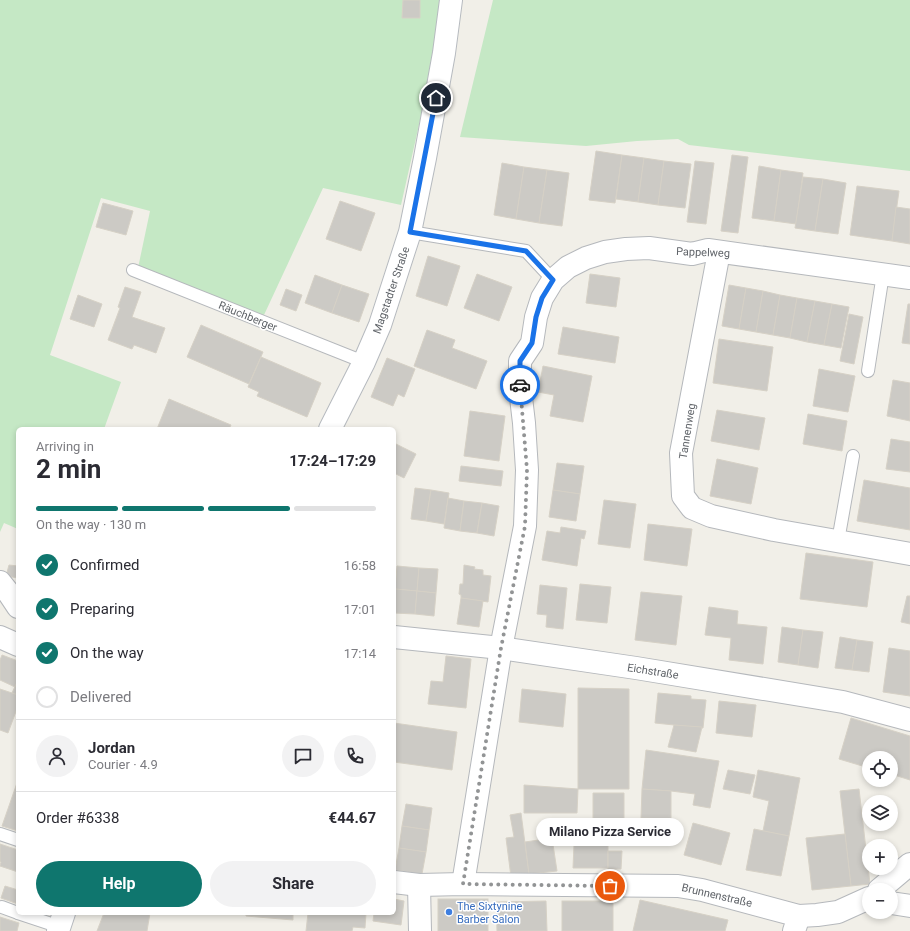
<!DOCTYPE html>
<meta charset="utf-8">
<style>
:root{--surface:#fff;--page:#f2f2f3;--text:#2b2b33;--muted:#7c7c81;--line:#e1e1e2;--accent:#0f766e}
body{margin:0;font-family:Roboto,sans-serif;background:var(--page);color:var(--text);height:100vh;display:flex;flex-direction:column;font-size:15px;white-space:nowrap}
*{box-sizing:border-box;margin:0}
p{font-size:13px;color:var(--muted)}
.icon{flex:none;width:22px;height:22px;fill:none;stroke:currentColor;stroke-width:2;stroke-linecap:round;stroke-linejoin:round}
.map{position:relative;flex:1;overflow:hidden}
.panel{position:absolute;left:16px;top:427px;width:380px;height:488px;display:flex;flex-direction:column;background:var(--surface);border-radius:6px;box-shadow:0 2px 6px #0003}
.panel>*{flex:none}
.controls{position:absolute;left:862px;top:751px;display:grid;gap:8px}
.controls a{display:grid;place-items:center;width:36px;height:36px;border-radius:50%;background:var(--surface);box-shadow:0 2px 6px #0003;font-size:20px}
.pin{position:absolute;display:grid;place-items:center;width:34px;height:34px;color:#fff;margin:-17px;border:2px solid #fff;border-radius:50%;box-shadow:0 1px 4px #0007}
.courier{position:absolute;display:grid;place-items:center;width:40px;height:40px;margin:-20px;border:3px solid #1a73e8;border-radius:50%;background:#fff;color:#222;box-shadow:0 1px 5px #0007}
.bubble{position:absolute;height:28px;border-radius:14px;background:var(--surface);box-shadow:0 2px 6px #0003;font-size:13px;font-weight:700;line-height:28px;text-align:center}
.headline em{font-style:normal;font-weight:700}
.headline div{display:flex;flex-direction:column-reverse}
.headline{display:flex;align-items:center;justify-content:space-between;height:68px;padding:0 20px}
h1{font-size:26px;font-weight:700;line-height:30px}
.bar{display:grid;grid-template-columns:repeat(4,1fr);gap:6px 4px;align-content:center;height:48px;padding:0 20px}
.bar i{height:5px;border-radius:3px;background:var(--line)}
.bar .on{background:var(--accent)}
.bar p{grid-column:span 4}
.line{display:flex;align-items:center;gap:10px;padding:0 20px;border-top:1px solid var(--line)}
.line div{flex:1}
.round{display:grid;place-items:center;flex:none;width:42px;height:42px;border-radius:21px;background:var(--page)}
ol{padding:0 20px;list-style:none}
li{display:flex;align-items:center;gap:12px;height:44px}
li p{margin-inline-start:auto}
li .icon{padding:4px;border-radius:50%;background:var(--accent);color:#fff;stroke-width:4}
li:last-child{color:var(--muted)}
li i{width:22px;height:22px;border:2px solid var(--line);border-radius:50%}
.button{display:flex;gap:8px;margin-top:auto;padding:8px 20px}
.button a{flex:1;height:46px;border-radius:24px;background:var(--accent);color:#fff;font-size:16px;font-weight:700;line-height:46px;text-align:center}
.button a+a{background:var(--page);color:var(--text)}
.map>svg:first-child{display:block}
</style>
<div class="map">
<svg width="910" height="931" viewBox="0 0 910 931">
<rect width="100%" height="100%" fill="#f1efe8"/>
<g fill="#c5e8c5">
<polygon points="0,0 439,0 438,40 401,205 323,188 264,315 138,268 150,211 101,198 50,355 121,382 104,429 18,429 18,529 4,523 0,532"/>
<polygon points="493,0 910,0 910,171 689,145 678,139 637,141 586,146 460,137"/>
</g>
<g fill="#cccac5" stroke="#d6d1c6">
<polygon points="403,0 420,0 420,18 402,18"/>
<polygon points="596,151 622,155 615,203 589,200"/>
<polygon points="622,155 644,158 638,202 616,199"/>
<polygon points="732,155 748,157 738,233 721,231"/>
<polygon points="644,158 664,161 658,205 638,202"/>
<polygon points="664,161 691,164 685,208 658,205"/>
<polygon points="695,161 714,163 706,224 687,222"/>
<polygon points="502,163 524,167 516,219 494,215"/>
<polygon points="759,166 781,170 774,221 752,218"/>
<polygon points="524,167 547,170 539,223 516,219"/>
<polygon points="547,170 569,173 562,226 539,223"/>
<polygon points="781,170 803,173 796,224 774,221"/>
<polygon points="803,177 823,179 815,231 795,228"/>
<polygon points="823,179 846,183 838,234 815,231"/>
<polygon points="857,186 899,191 892,241 850,235"/>
<polygon points="340,201 375,213 361,251 326,239"/>
<polygon points="103,203 133,211 126,235 96,227"/>
<polygon points="896,207 910,209 910,244 892,241"/>
<polygon points="428,256 460,266 447,306 416,296"/>
<polygon points="477,274 512,287 499,321 464,308"/>
<polygon points="590,274 620,278 616,307 586,303"/>
<polygon points="315,275 342,285 332,313 305,303"/>
<polygon points="342,285 369,294 359,322 332,313"/>
<polygon points="729,285 746,288 739,329 722,326"/>
<polygon points="125,287 141,292 132,317 165,328 156,353 134,345 132,349 108,340 120,308 118,307"/>
<polygon points="746,288 763,291 756,332 739,329"/>
<polygon points="286,289 302,295 296,311 280,305"/>
<polygon points="763,291 780,295 773,335 756,332"/>
<polygon points="78,295 102,304 94,327 70,319"/>
<polygon points="780,295 797,298 790,338 773,335"/>
<polygon points="797,298 815,301 807,342 790,338"/>
<polygon points="815,301 832,304 824,345 807,342"/>
<polygon points="832,304 849,307 841,348 824,345"/>
<polygon points="908,304 910,304 910,344 902,343"/>
<polygon points="849,314 863,317 854,364 840,361"/>
<polygon points="201,325 263,352 249,384 187,357"/>
<polygon points="563,327 619,337 615,363 558,354"/>
<polygon points="427,330 455,340 452,348 487,361 476,389 414,366"/>
<polygon points="719,339 773,347 767,391 713,383"/>
<polygon points="261,357 321,383 307,417 257,396 259,392 248,387"/>
<polygon points="387,358 415,369 404,397 398,394 393,406 371,397"/>
<polygon points="543,366 592,376 583,422 550,416 554,395 538,392"/>
<polygon points="819,369 855,376 848,412 813,406"/>
<polygon points="893,380 910,383 910,421 887,416"/>
<polygon points="169,399 231,425 229,429 157,429"/>
<polygon points="717,410 765,418 759,450 711,441"/>
<polygon points="470,411 505,416 499,461 464,456"/>
<polygon points="808,414 847,421 842,451 803,444"/>
<polygon points="891,439 910,442 910,472 886,469"/>
<polygon points="394,443 416,454 404,478 394,473"/>
<polygon points="717,459 758,468 751,504 710,496"/>
<polygon points="557,463 584,466 580,494 553,490"/>
<polygon points="461,466 503,471 501,486 459,481"/>
<polygon points="864,480 910,488 910,530 857,521"/>
<polygon points="415,488 431,490 426,521 411,519"/>
<polygon points="431,490 449,493 444,524 426,521"/>
<polygon points="553,490 580,494 576,521 549,517"/>
<polygon points="448,498 464,501 460,531 444,528"/>
<polygon points="604,500 636,504 630,548 598,544"/>
<polygon points="464,501 482,503 477,533 460,531"/>
<polygon points="482,503 499,506 494,536 477,533"/>
<polygon points="648,524 692,529 687,566 644,560"/>
<polygon points="561,527 586,531 584,539 581,538 577,566 542,560 547,531 560,533"/>
<polygon points="806,553 873,562 867,607 800,599"/>
<polygon points="9,565 18,566 18,578 6,576"/>
<polygon points="464,565 475,567 474,569 483,570 483,575 491,576 488,602 461,598 461,595 459,594 460,584 463,584"/>
<polygon points="397,566 419,568 417,591 395,589"/>
<polygon points="419,568 438,569 436,593 417,591"/>
<polygon points="580,584 611,587 607,623 576,620"/>
<polygon points="540,585 567,588 563,629 546,627 547,615 537,614"/>
<polygon points="395,589 417,591 415,614 394,613"/>
<polygon points="417,591 436,593 434,616 415,614"/>
<polygon points="641,592 682,596 676,645 635,640"/>
<polygon points="907,596 910,596 910,624 901,622"/>
<polygon points="461,598 483,601 479,627 457,624"/>
<polygon points="709,607 738,611 737,624 767,627 763,664 729,660 731,638 705,635"/>
<polygon points="782,627 803,630 798,665 778,662"/>
<polygon points="803,630 823,632 818,668 798,665"/>
<polygon points="840,637 857,640 852,670 835,668"/>
<polygon points="857,640 873,642 869,672 852,670"/>
<polygon points="889,648 910,651 910,696 883,692"/>
<polygon points="2,655 18,661 18,680 15,687 0,680 0,660"/>
<polygon points="446,656 471,659 466,708 428,704 431,681 443,682"/>
<polygon points="18,680 18,695 12,693"/>
<polygon points="578,688 629,689 629,789 578,789"/>
<polygon points="0,689 18,695 18,706 8,733 0,730"/>
<polygon points="522,689 566,694 563,727 519,722"/>
<polygon points="658,693 691,696 691,699 706,700 703,728 655,723"/>
<polygon points="719,701 756,705 752,737 716,733"/>
<polygon points="851,718 910,736 910,780 891,774 891,758 869,758 869,768 839,759"/>
<polygon points="394,723 457,732 452,770 394,762"/>
<polygon points="674,725 702,727 696,752 668,747"/>
<polygon points="646,750 719,761 710,808 693,805 695,794 671,791 642,789"/>
<polygon points="728,770 755,775 750,794 723,789"/>
<polygon points="758,770 800,778 789,836 763,831 769,801 753,797"/>
<polygon points="18,780 18,831 2,826"/>
<polygon points="524,785 578,789 577,813 524,813"/>
<polygon points="642,789 671,791 671,819 641,818"/>
<polygon points="859,789 870,884 851,886 840,791"/>
<polygon points="593,793 624,793 624,827 593,826"/>
<polygon points="406,804 432,808 429,830 402,826"/>
<polygon points="521,813 529,874 511,877 506,838 514,837 510,815"/>
<polygon points="693,823 730,833 721,865 684,855"/>
<polygon points="402,826 429,830 426,852 399,848"/>
<polygon points="754,829 789,836 781,876 746,870"/>
<polygon points="845,834 851,886 812,890 806,838"/>
<polygon points="552,838 557,871 529,874 525,842"/>
<polygon points="0,844 18,850 18,872 0,866 1,862 0,861"/>
<polygon points="574,845 608,845 608,868 573,868"/>
<polygon points="399,848 426,852 422,874 395,870"/>
<polygon points="608,851 622,851 621,869 608,869"/>
<polygon points="5,886 18,890 18,904 1,898"/>
<polygon points="394,899 404,901 401,925 373,921 374,913 394,913"/>
<rect x="438" y="899" width="50" height="32"/>
<polygon points="640,900 728,920 725,931 633,931"/>
<polygon points="546,901 547,931 497,931 496,902"/>
<rect x="562" y="901" width="51" height="30"/>
<polygon points="104,913 150,913 147,931 97,931"/>
<polygon points="246,913 293,913 293,920 246,916"/>
<polygon points="308,913 366,913 365,928 353,927 352,931 306,931"/>
<polygon points="0,917 19,923 17,931 0,931"/>
</g>
<g fill="none" stroke-linecap="round" stroke-linejoin="round">
<defs>
<g id="service">
<polyline points="410,232 526,251 553,280"/>
<polyline points="133,270 364,362"/>
<polyline points="868,371 883,274"/>
<polyline points="838,541 853,456"/>
<polyline points="0,834 18,840"/>
<polyline points="2,907 18,913"/>
<polyline points="18,913 60,927"/>
</g>
<g id="minor">
<polyline points="719,252 681,453 683,496 692,508 711,516 774,530 910,554"/>
<polyline points="0,582 8,592 18,607"/>
<polyline points="0,637 18,645"/>
<polyline points="394,637 501,648 636,668 843,702 910,720"/>
<polyline points="463,884 501,648 525,526 527,470 524,423 520,389 520,361 532,343 536,317 542,298 553,280 568,267 586,258 605,252 626,249 649,248 692,254 708,250 910,278"/>
<polyline points="419,885 420,931"/>
<polyline points="891,903 910,906"/>
<polyline points="794,931 799,916"/>
</g>
<g id="tertiary">
<polyline points="394,882 419,885 463,884 678,886 702,890 799,916 817,915 838,912 869,898"/>
<polyline points="879,890 910,864"/>
</g>
<g id="secondary">
<polyline points="330,429 364,362 380,325 410,232 425,158 444,53 451,0"/>
<polyline points="58,931 64,913"/>
</g>
</defs>
<use href="#service" stroke="#b5b8bc" stroke-width="14"/>
<use href="#minor" stroke="#b5b8bc" stroke-width="24"/>
<use href="#tertiary" stroke="#b5b8bc" stroke-width="24"/>
<use href="#secondary" stroke="#b6babf" stroke-width="24"/>
<use href="#service" stroke="#fff" stroke-width="12"/>
<use href="#minor" stroke="#fff" stroke-width="22"/>
<use href="#tertiary" stroke="#fff" stroke-width="22"/>
<use href="#secondary" stroke="#fff" stroke-width="22"/>
</g>
<g fill="none" stroke-linecap="round" stroke-linejoin="round">
<polyline stroke="#929495" stroke-width="4" stroke-dasharray="0 7.2" points="520,385 527,470 525,526 501,648 463,884 610,886"/>
<polyline stroke="#1a73e8" stroke-width="5" points="436,98 410,232 526,251 553,280 542,298 536,317 532,343 520,361 520,385"/>
</g>
<circle fill="#3f7fe0" stroke="#fff" stroke-width="1.5" cx="449" cy="912" r="4"/>
<g text-anchor="middle" stroke-width="3" stroke-linejoin="round" paint-order="stroke">
<g font-size="11" fill="#5f6368" stroke="#fff">
<text transform="translate(703 252) rotate(2)" y="4">Pappelweg</text>
<text transform="translate(391 290) rotate(-71)" y="4">Magstadter Straße</text>
<text transform="translate(248 316) rotate(22)" y="4">Räuchberger</text>
<text transform="translate(687 431) rotate(-81)" y="4">Tannenweg</text>
<text transform="translate(653 671) rotate(9)" y="4">Eichstraße</text>
<text transform="translate(717 895) rotate(13)" y="4">Brunnenstraße</text>
</g>
<g font-size="11" fill="#366cbe" stroke="#fff" text-anchor="start">
<text x="457" y="910">The Sixtynine<tspan x="457" dy="13">Barber Salon</tspan></text>
</g>
</g>
</svg>
<div class="controls">
<a><svg class="icon" aria-label="locate" viewBox="0 0 24 24"><circle cx="12" cy="12" r="6"/><path d="M12 2v4M12 18v4M2 12h4M18 12h4"/></svg></a>
<a><svg class="icon" aria-label="layers" viewBox="0 0 24 24"><path d="M12 4l9 5-9 5-9-5zM3 14l9 5 9-5"/></svg></a>
<a>+</a>
<a>−</a>
</div>
<div class="pin" style="left:610px;top:886px;background:#ea580c"><svg class="icon" aria-label="bag" viewBox="0 0 24 24"><path d="M5 8h14l-1 12H6zM9 8a3 3 0 0 1 6 0"/></svg></div>
<div class="pin" style="left:436px;top:98px;background:#1f2937"><svg class="icon" aria-label="home" viewBox="0 0 24 24"><path d="M3 11l9-7 9 7M6 9v11h12V9"/></svg></div>
<div class="courier" style="left:520px;top:385px"><svg class="icon" aria-label="car" viewBox="0 0 24 24"><path d="M5 17H2v-5l4-1 3-4h7l3 4 3 1v5h-3M9 17h6M6 11h13"/><circle cx="7" cy="17" r="2"/><circle cx="17" cy="17" r="2"/></svg></div>
<div class="bubble" style="left:536px;top:818px;width:148px">Milano Pizza Service</div>
<section class="panel">
<div class="headline"><div><h1>2 min</h1><p>Arriving in</p></div><em>17:24–17:29</em></div>
<div class="bar"><i class="on"></i><i class="on"></i><i class="on"></i><i></i><p>On the way · 130 m</p></div>
<ol>
<li><svg class="icon" aria-label="check" viewBox="0 0 24 24"><path d="M5 12l5 5 9-10"/></svg>Confirmed<p>16:58</p></li>
<li><svg class="icon" aria-label="check" viewBox="0 0 24 24"><path d="M5 12l5 5 9-10"/></svg>Preparing<p>17:01</p></li>
<li><svg class="icon" aria-label="check" viewBox="0 0 24 24"><path d="M5 12l5 5 9-10"/></svg>On the way<p>17:14</p></li>
<li><i></i>Delivered</li>
</ol>
<div class="line" style="height:72px"><a class="round"><svg class="icon" aria-label="person" viewBox="0 0 24 24"><circle cx="12" cy="8" r="4"/><path d="M4 21q1-7 8-7t8 7"/></svg></a><div><b>Jordan</b><p>Courier · 4.9</p></div><a class="round"><svg class="icon" aria-label="chat" viewBox="0 0 24 24"><path d="M4 5h16v11H9l-5 4z"/></svg></a><a class="round"><svg class="icon" aria-label="phone" viewBox="0 0 24 24"><path d="M5 4h4l2 5-3 2q2 4 5 5l2-3 5 2v4C11 20 4 13 5 4z"/></svg></a></div>
<div class="line" style="height:52px"><div>Order #6338</div><b>€44.67</b></div>
<div class="button"><a>Help</a><a>Share</a></div>
</section>
</div>
